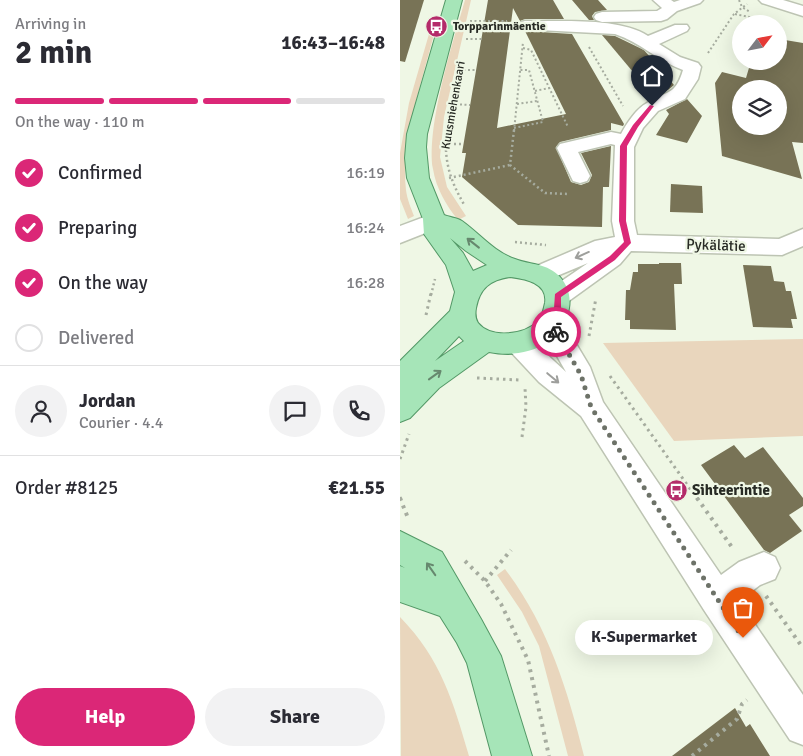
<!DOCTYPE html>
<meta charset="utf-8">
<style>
:root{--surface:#fff;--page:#f2f2f3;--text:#2b2b33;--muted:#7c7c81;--line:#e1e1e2;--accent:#db2777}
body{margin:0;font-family:Signika,sans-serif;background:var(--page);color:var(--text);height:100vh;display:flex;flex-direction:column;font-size:19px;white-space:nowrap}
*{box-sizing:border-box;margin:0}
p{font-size:16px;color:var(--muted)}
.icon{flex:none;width:28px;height:28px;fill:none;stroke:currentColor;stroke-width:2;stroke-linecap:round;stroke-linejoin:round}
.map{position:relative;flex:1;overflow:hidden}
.sheet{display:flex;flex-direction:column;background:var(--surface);width:400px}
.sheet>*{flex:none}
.needle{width:32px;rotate:58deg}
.controls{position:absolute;left:332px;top:15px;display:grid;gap:10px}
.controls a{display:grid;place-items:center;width:55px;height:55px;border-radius:50%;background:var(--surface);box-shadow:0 5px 20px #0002;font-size:25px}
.pin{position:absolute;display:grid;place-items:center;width:42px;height:42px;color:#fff;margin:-51px -21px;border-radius:50% 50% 50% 0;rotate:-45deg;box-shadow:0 0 5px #0007}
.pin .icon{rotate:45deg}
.courier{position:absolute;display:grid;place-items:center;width:50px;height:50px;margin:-25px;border:4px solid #db2777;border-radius:50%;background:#fff;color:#222;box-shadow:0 1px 6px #0007}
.bubble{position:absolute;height:35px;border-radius:18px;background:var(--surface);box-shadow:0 5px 20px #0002;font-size:16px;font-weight:800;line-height:35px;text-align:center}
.summary em{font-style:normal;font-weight:800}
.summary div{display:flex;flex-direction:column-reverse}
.summary{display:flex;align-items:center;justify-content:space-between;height:85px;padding:0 15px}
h1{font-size:32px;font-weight:800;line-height:38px}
.bar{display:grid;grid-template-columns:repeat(4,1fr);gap:8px 5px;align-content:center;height:60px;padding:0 15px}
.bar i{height:6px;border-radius:4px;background:var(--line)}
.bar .selected{background:var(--accent)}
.bar p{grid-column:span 4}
.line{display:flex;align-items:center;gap:12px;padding:0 15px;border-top:1px solid var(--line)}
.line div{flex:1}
.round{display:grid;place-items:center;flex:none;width:52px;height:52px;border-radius:26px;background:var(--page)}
ol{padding:0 15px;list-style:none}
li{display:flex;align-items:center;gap:15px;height:55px}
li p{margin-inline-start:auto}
li .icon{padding:5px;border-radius:50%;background:var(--accent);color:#fff;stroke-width:4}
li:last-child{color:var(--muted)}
li i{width:28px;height:28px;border:2px solid var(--line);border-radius:50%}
.primary-button{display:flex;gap:10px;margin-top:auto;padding:10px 15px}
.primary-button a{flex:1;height:58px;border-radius:30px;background:var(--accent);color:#fff;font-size:20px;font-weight:800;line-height:58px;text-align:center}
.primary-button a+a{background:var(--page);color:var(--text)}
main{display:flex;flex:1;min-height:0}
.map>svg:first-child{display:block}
</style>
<main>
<section class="sheet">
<div class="summary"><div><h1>2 min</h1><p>Arriving in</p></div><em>16:43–16:48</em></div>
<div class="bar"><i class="selected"></i><i class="selected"></i><i class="selected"></i><i></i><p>On the way · 110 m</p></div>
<ol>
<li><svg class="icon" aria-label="check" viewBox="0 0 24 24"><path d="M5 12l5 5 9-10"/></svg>Confirmed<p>16:19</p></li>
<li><svg class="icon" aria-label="check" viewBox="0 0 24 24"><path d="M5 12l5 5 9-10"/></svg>Preparing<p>16:24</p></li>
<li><svg class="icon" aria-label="check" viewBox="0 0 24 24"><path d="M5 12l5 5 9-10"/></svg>On the way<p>16:28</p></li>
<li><i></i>Delivered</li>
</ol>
<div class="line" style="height:90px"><a class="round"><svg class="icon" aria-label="person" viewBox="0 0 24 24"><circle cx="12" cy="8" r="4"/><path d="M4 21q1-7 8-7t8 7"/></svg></a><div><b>Jordan</b><p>Courier · 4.4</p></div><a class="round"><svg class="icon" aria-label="chat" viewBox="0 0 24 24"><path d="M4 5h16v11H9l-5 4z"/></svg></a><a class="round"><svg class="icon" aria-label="phone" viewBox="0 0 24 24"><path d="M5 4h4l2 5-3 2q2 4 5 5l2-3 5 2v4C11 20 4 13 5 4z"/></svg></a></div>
<div class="line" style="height:65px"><div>Order #8125</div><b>€21.55</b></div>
<div class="primary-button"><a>Help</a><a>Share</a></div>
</section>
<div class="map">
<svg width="403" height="756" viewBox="0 0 403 756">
<rect width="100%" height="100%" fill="#eff7e5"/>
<g fill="#e9d6bd">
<path d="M65 0H71L44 117 40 157 47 187 66 216 58 220C46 205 36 188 33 169 26 127 53 42 65 0Z"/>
<path d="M29 34H34C22 82 1 141 6 190 7 199 11 208 14 216L8 219 0 199V153L9 103Z"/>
<polygon points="403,339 403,436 274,441 203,343"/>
<path d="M105 569C148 626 167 688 184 756H168L139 646 122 612 97 575Z"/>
<path d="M0 617C41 659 53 701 69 756H1Z"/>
</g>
<g fill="#787356" fill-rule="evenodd">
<polygon points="0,0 24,0 5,62 0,61"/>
<polygon points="88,0 153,0 164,19 125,19 120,21 113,8 97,128 166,114 125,31 172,34 224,124 223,126 211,123 211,130 160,142 156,147 171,182 181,185 189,182 192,175 181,153 211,146 209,187 203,187 202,227 118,225 62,177 66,153 62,153"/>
<polygon points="172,0 198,0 207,10 195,12 192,16 194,20 189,20"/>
<polygon points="202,35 215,36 244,50 274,85 268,90 254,97"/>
<path d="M379 39 403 43V143L392 142 402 179 322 156 315 83 322 72 346 78 351 61H379ZM341 89H379V126H341Z"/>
<polygon points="287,99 302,116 287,143 256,135 269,114 266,110"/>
<polygon points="271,184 302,186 303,213 270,212"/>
<polygon points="259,263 281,263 282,284 274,284 276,330 230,329 230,320 225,320 226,290 230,290 233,272 238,272 238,264 259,264"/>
<polygon points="343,265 371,266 374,281 384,282 386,291 391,291 397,319 391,319 393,328 353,327"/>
<polygon points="334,445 345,458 363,447 403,498 403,506 389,515 402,531 370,553 364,550 301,465"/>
<polygon points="335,708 346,727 350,724 370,756 272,756"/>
</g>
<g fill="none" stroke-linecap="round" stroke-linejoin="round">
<defs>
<g id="minor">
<polygon points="253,0 271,0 274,2 280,0 303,0 300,3 277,11 267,19 261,21 202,22 196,20 194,17 196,14 202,12 257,11 262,8"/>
<polygon points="359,0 383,0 403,6 403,16 362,3"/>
<path d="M125 21C160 22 219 17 248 36L275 25H287L289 28 287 31 259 44 280 57 298 63 301 67 298 79 285 99 258 111 243 128 234 147V221L237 235 379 239 403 229V246L382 255 231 251 220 264 166 303 158 305 150 303 146 296 150 289 188 263 140 283 132 280 128 274 132 268 195 241 215 237 212 221 215 145 211 144 178 152 190 176 187 181 180 183 173 181 157 148 160 144 211 132 221 134C227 123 236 109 247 103 266 90 275 97 283 70 258 61 240 42 215 34L119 29 117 26 119 23Z"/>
<polygon points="35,213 43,216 46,221 43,226 0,243 0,226"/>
<polygon points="151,314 160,317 190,367 203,402 321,575 339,562 364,552 375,557 380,568 375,579 360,585 339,601 403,695 403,745 390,740 304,610 181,416 139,382 110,351 106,344 110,337 119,333 128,337 166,372 139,324 142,317"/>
</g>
<g id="major">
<path d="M46 0H62L27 134 26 147 29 178 44 215C49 217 57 218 62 221 79 233 94 252 115 259 130 265 148 263 160 277 168 286 171 296 169 308 164 346 122 359 89 352L39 388 10 418 0 422V361L50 311 55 292 46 265 24 234 23 219 7 178 5 158 7 134ZM50 238 66 251 87 265 73 271 63 253ZM110 277C126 279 148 283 145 303 143 311 143 315 138 321 125 335 91 339 78 323 75 318 75 314 76 308 80 288 90 280 110 277ZM59 336 64 341 35 361Z"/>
<polygon points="0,531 42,552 81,619 101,656 132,756 92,756 67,663 57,643 40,616 0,602 0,566 5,568 0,565"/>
</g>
</defs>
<use href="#minor" stroke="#bdc4b3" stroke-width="3"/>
<use href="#major" stroke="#539866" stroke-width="2"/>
<g stroke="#a6ac9f" stroke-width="2" stroke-dasharray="2 2.5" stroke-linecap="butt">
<polyline points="339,0 342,7 350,12"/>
<polyline points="335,14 363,20"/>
<polyline points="70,21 107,21"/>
<polyline points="66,39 83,39"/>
<polyline points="189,47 223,106"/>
<polyline points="123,48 131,50 168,127"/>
<polyline points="308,53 334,14 347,4"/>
<polyline points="59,70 77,70"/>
<polyline points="135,91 149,88"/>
<polyline points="51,104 70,105"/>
<polyline points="117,104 137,101"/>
<polyline points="114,128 143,122 129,70 120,70"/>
<polyline points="47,131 51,105"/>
<polyline points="114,131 123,42"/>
</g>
<g stroke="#a6ac9f" stroke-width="2.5" stroke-dasharray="2 3" stroke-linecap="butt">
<path d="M47 130C43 159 50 181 65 206"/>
<polyline points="114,130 110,165 145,193 168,194"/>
<polyline points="44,144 64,144"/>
<polyline points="49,178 110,165"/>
<polyline points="115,242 146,245"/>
<polyline points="31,295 35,279"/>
</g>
<g stroke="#a6ac9f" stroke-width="3" stroke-dasharray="2.5 4" stroke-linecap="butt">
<polyline points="26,315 31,293"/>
<polyline points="189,336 196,298"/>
<polyline points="210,376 298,500"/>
<polyline points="77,378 119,380"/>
<polyline points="122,437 126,407 125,388"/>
<polyline points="0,459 9,434"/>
<polyline points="0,497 1,500"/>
</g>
<g stroke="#a6ac9f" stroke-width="4" stroke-dasharray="3 5" stroke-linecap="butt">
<polyline points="0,498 8,518"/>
<polyline points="297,498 334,550"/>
<polyline points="65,561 85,581 101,604 128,660 149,756"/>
<polyline points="85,581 111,550"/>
<polyline points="366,596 403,648"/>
<polyline points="292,756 337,719 342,704 347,700"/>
</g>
<use href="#minor" fill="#fff" fill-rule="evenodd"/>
<use href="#major" fill="#a6e5b8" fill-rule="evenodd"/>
</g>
<defs><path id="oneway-shaft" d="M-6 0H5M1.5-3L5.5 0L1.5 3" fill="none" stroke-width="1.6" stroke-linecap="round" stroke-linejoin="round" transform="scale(1.25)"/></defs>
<g stroke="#66886e">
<use href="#oneway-shaft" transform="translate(73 243) rotate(-142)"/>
<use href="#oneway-shaft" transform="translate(35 375) rotate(-36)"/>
<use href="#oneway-shaft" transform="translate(31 569) rotate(-125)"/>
</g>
<g stroke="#9e9f9c">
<use href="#oneway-shaft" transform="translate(182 255) rotate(156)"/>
<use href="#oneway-shaft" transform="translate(153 378) rotate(40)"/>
</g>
<polygon fill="#db2777" points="250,105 254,106 238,127 227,146 226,221 231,243 215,260 161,297 161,308 155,323 160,332 159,335 153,335 147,324 154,308 155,294 210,256 224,242 219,221 220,146 233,125"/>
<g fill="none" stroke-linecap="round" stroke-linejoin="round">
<polyline stroke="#6d7268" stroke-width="5" stroke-dasharray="0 9" points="156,332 181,375 191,407 343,638"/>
</g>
<defs>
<symbol id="bus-disc" viewBox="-11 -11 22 22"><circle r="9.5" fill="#b42b6a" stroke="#eff7e5"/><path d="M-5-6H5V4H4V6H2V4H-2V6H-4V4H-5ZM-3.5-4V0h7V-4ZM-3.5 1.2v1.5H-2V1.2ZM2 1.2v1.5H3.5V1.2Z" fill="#fff"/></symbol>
</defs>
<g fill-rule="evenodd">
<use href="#bus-disc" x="24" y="14" width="25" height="25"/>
<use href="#bus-disc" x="264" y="478" width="25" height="25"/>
</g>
<g text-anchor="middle" stroke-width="4.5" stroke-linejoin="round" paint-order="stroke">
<g font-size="12" font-weight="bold" fill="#272a24" stroke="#eff7e5" text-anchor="start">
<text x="53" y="30">Torpparinmäentie</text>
</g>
<g font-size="12" fill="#272a24" stroke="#eff7e5">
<text transform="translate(53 105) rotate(-80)" y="4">Kuusmiehenkaari</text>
</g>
<g font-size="15" fill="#272a24" stroke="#eff7e5">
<text transform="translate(316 245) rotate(2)" y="5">Pykälätie</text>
</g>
<g font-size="15" font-weight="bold" fill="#272a24" stroke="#eff7e5" text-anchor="start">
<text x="292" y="495">Sihteerintie</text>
</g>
</g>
</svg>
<div class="controls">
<a><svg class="needle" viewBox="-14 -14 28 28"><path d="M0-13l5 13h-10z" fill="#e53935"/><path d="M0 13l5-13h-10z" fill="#7c7c81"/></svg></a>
<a><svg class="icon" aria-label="layers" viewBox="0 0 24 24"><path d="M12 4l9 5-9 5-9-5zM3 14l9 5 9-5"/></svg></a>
</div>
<div class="pin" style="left:343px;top:638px;background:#ea580c"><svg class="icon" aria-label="bag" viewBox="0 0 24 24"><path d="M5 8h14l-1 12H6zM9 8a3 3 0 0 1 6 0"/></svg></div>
<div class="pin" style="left:252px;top:106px;background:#1f2937"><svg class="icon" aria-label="home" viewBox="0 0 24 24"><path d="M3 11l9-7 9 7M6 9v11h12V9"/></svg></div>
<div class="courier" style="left:156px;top:332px"><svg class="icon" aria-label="bike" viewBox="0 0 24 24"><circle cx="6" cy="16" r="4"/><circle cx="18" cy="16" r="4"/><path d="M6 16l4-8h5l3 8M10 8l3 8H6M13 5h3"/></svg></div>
<div class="bubble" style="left:175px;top:620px;width:138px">K-Supermarket</div>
</div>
</main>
